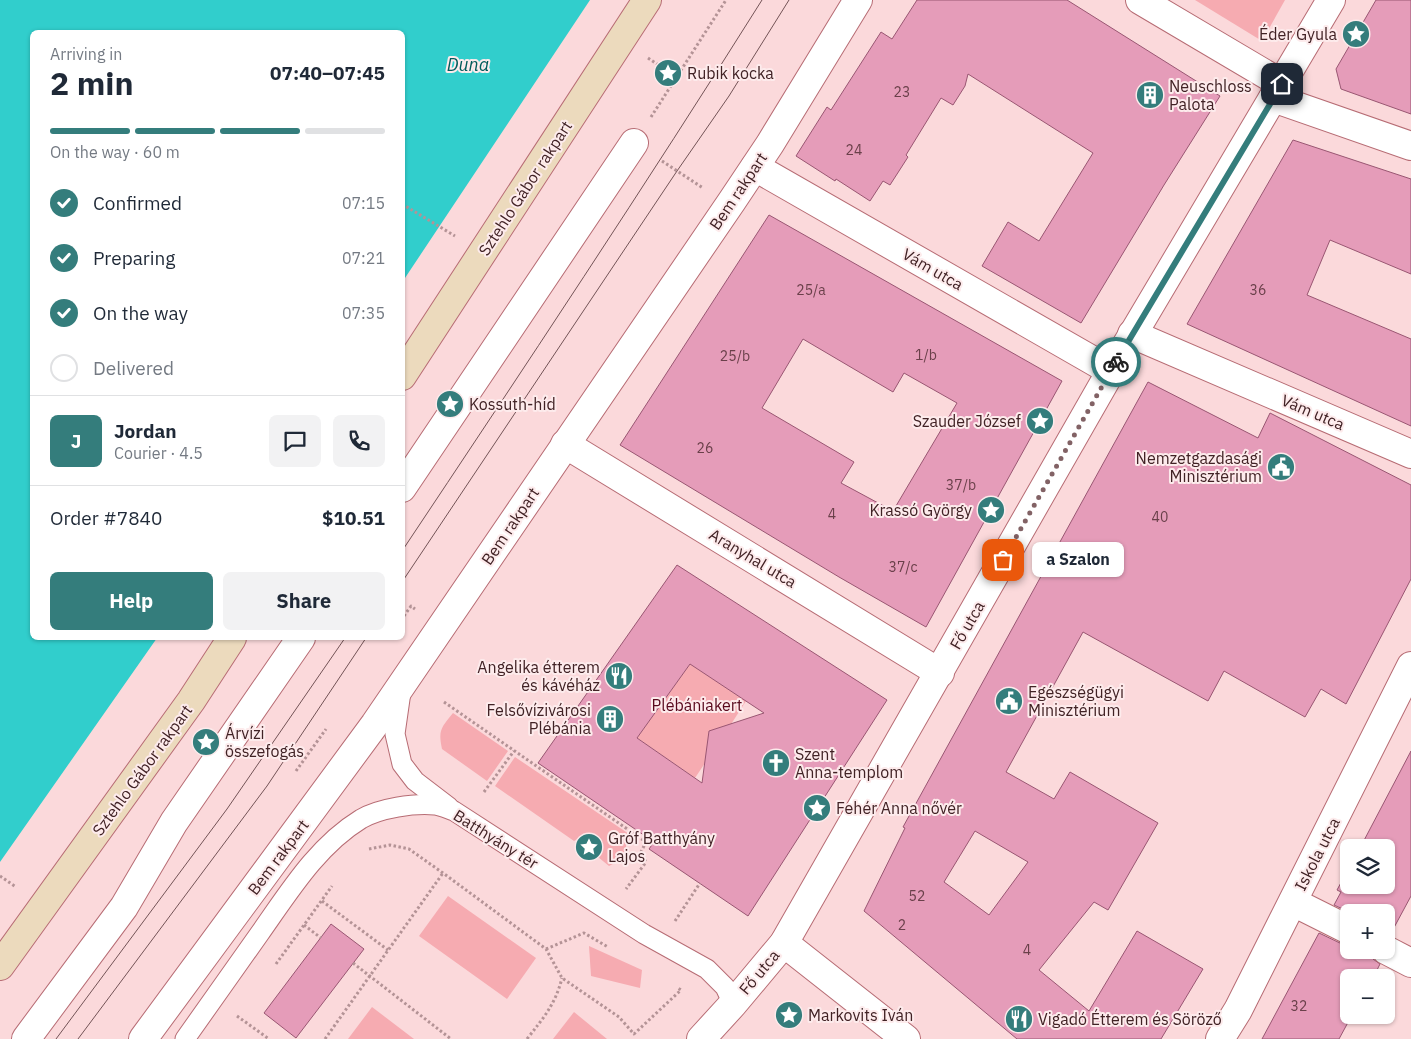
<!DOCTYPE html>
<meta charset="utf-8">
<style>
:root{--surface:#fff;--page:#f2f2f3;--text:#1f2937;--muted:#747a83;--line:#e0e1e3;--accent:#347d7c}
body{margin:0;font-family:"IBM Plex Sans",sans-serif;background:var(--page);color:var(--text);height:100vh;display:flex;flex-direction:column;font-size:19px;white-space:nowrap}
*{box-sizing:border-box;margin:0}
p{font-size:16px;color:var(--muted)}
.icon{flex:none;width:28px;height:28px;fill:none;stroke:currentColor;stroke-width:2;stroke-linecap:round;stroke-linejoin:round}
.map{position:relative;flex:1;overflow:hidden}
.side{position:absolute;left:30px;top:30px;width:375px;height:610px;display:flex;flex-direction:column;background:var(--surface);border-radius:8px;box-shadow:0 1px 4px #0004}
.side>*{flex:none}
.tools{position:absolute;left:1340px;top:839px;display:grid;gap:10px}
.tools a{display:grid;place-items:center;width:55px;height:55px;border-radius:8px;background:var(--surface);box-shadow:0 1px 4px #0004;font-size:25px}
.pin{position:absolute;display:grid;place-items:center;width:42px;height:42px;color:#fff;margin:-21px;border-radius:10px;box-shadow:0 2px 8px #0006}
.courier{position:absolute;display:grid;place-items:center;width:50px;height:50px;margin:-25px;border:4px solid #347d7c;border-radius:50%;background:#fff;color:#222;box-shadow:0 1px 6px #0007}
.bubble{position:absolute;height:35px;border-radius:8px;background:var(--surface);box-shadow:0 1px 4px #0004;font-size:16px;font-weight:700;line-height:35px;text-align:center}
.summary em{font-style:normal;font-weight:700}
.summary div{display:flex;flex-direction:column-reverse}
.summary{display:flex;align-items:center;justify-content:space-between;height:85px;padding:0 20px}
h1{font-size:32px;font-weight:700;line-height:38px}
.bar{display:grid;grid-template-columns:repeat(4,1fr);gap:8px 5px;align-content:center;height:60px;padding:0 20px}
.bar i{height:6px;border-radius:4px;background:var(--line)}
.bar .on{background:var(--accent)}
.bar p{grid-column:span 4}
.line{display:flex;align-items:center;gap:12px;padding:0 20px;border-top:1px solid var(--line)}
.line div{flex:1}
.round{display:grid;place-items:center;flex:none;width:52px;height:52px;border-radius:8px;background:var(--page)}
ol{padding:0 20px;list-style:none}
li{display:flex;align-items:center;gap:15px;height:55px}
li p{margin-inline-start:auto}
li .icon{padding:5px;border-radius:50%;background:var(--accent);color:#fff;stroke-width:4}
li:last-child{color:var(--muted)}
li i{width:28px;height:28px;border:2px solid var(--line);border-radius:50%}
.button{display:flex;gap:10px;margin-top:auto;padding:10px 20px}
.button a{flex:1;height:58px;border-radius:8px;background:var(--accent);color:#fff;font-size:20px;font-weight:700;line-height:58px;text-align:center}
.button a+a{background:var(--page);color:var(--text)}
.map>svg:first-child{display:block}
</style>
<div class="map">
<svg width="1411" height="1039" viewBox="0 0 1411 1039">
<rect width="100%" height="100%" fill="#fbd9db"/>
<g fill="#f6abb1">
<polygon points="1195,0 1285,0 1262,41"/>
<polygon points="690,664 746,701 726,732 710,733 708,740 715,748 695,778 637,738"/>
<path d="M453 713 508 751 487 781 442 749C438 730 441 728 453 713Z"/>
<polygon points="515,757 632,836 626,845 626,857 609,866 598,857 599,847 590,839 581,837 574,841 495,786"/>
<polygon points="448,896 536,958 507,999 419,936"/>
<polygon points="589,946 642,970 640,988 591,976"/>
<polygon points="372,1007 414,1039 348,1039"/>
<polygon points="574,1012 607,1039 553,1039"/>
</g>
<polygon fill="#31cecc" points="0,0 590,0 403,281 402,32 32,32 32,638 157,638 0,862"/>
<g fill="#e59cb9" stroke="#995672" fill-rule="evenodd">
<polygon points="917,0 1067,0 1220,96 1164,185 1081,323 982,266 1008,222 1039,241 1093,153 968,74 965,86 953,105 941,98 906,155 908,157 890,185 883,181 870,201 836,179 835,181 796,156 827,107 831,110 881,32 892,39"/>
<polygon points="1376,0 1411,0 1411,114 1341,89 1336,69"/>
<polygon points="1293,140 1411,179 1411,274 1330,240 1307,295 1411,339 1411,426 1187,324"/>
<path d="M769 215 1062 381 926 627 839 577 620 445ZM803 339 893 392 904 373 957 403 893 511 841 483 854 462 762 408Z"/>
<path d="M1148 382 1258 438 1270 413 1411 485V579L1346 704 1321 689 1305 717 1224 671 1208 701 1083 632 1006 772 1054 799 1070 772 1158 823 1108 910 1094 902 1039 970 1089 1011 1137 931 1203 969 1161 1039H1017L864 911 905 828 903 827ZM975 831 1028 862 989 915 944 882Z"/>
<path d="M677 565 887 700 748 916 649 849 654 842 538 763ZM690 664 764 713 709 731 702 783 637 738Z"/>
<polygon points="1411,751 1411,896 1390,935 1386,935 1386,912 1349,912 1334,905 1341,892 1337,890 1349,868 1349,885 1386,885 1386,848 1360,848"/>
<polygon points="331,924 364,949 296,1038 264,1013"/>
<polygon points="1319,933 1342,944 1349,945 1349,950 1370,950 1373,959 1380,964 1373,978 1349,978 1349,1015 1352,1015 1339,1039 1262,1039"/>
</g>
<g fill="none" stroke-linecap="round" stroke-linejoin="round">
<defs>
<g id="service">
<polyline points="401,692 395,734 402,764 415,781 449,807"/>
<path d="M185 1039C210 1004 235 968 260 933 289 892 317 846 361 819 380 808 414 803 435 805 441 806 448 809 454 811L644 934 707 969 725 987 733 1004"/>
</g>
<g id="pedestrian">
<polyline points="402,488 634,143"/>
<polyline points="26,1039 124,907 174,822 301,638"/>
</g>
<g id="minor">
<polyline points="1140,0 1282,84"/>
<polyline points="1273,98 1411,146"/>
<polyline points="755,167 1111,371"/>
<polyline points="1132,334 1411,454"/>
<polyline points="565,444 940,673"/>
<polyline points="1293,902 1349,930"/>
<polyline points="784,943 906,1039"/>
<polyline points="1386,950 1411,963"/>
<polyline points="1220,1039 1238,1010 1411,666"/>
</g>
<g id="tertiary">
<polyline points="143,1039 375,724 732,201 770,144 858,0"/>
<polyline points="701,1039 733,1004 784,943 1111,371 1331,0"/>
</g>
<g id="secondary">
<polyline points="402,376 647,0"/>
<polyline points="0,966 191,701 232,638"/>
</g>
</defs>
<use href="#service" stroke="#b76c74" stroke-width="21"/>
<use href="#pedestrian" stroke="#b76c74" stroke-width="30"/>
<use href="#minor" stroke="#b76c74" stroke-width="30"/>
<use href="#tertiary" stroke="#b76c74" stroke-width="30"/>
<use href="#secondary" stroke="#b76c74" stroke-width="30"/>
<g stroke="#b49396" stroke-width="3" stroke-dasharray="2.5 2.5" stroke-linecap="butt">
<polyline points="648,58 669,72 662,82"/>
<polyline points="665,77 673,82"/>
<polyline points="651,117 726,0"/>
<polyline points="662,161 703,188"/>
<polyline points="402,204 455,236"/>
<polyline points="404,616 411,606 415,609"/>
<polyline points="444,702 646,842 641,852 646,862 626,889"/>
<polyline points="296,771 326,729"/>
<polyline points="484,792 514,751"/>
<polyline points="369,849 390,845 409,849 443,873 546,949 562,978 619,1017 634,1034 681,990 678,988"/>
<polyline points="0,876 16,887"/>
<polyline points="322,901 388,950"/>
<polyline points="675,921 700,883"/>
<polyline points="304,925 321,938"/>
<polyline points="546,949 584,933 608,947"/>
<polyline points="353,963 451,1039"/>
<polyline points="276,964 332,886"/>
<polyline points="237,1016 269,1039"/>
<polyline points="325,1039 443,873"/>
<path d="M527 1039C544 1017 555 1005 562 978"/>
</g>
<use href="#service" stroke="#fff" stroke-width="19"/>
<use href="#pedestrian" stroke="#fff" stroke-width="28"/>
<use href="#minor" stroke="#fff" stroke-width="28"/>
<use href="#tertiary" stroke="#fff" stroke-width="28"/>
<use href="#secondary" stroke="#ecdabd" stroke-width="28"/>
<g stroke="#735356" stroke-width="1">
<path d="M402 551C524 368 645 186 762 0"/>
<polyline points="402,582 677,171 729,96 789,0"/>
<polyline points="56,1039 227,809 345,638"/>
<polyline points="78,1039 267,786 366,638"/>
</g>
</g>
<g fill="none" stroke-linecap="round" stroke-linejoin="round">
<polyline stroke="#826265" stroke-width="5" stroke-dasharray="0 9" points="1003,560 1116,362"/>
<polyline stroke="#347d7c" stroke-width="6" points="1116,362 1282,84"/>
</g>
<defs>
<symbol id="sight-disc" viewBox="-11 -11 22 22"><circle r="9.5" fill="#347d7c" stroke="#fdebec"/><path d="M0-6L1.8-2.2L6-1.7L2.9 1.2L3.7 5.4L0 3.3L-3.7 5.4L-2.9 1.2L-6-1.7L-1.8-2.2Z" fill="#fff"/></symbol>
<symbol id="building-disc" viewBox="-11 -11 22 22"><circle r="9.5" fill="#347d7c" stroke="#fdebec"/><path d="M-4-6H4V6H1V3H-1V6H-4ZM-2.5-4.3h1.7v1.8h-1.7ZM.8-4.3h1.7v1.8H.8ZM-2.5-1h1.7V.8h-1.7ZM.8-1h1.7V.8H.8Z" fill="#fff"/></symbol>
<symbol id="civic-disc" viewBox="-11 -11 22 22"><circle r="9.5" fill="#347d7c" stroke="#fdebec"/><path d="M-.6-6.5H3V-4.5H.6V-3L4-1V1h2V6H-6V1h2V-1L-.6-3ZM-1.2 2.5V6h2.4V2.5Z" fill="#fff"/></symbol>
<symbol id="restaurant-disc" viewBox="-11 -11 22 22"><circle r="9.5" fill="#347d7c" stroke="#fdebec"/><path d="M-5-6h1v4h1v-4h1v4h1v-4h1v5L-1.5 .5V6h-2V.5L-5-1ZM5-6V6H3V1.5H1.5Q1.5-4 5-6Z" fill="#fff"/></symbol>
<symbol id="church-disc" viewBox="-11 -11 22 22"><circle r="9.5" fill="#347d7c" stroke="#fdebec"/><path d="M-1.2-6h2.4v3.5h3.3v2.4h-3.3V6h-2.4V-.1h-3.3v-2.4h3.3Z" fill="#fff"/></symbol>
</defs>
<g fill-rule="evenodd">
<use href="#sight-disc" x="1340" y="18" width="32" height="32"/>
<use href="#sight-disc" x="652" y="57" width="32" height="32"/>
<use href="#building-disc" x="1134" y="79" width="32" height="32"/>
<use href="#sight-disc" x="434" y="388" width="32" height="32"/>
<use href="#sight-disc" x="1024" y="405" width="32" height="32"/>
<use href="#civic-disc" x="1265" y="451" width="32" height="32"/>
<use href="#sight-disc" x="975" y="494" width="32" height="32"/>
<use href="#restaurant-disc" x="603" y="660" width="32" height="32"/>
<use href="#civic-disc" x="993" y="685" width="32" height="32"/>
<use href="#building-disc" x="594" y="703" width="32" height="32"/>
<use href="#sight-disc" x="190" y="726" width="32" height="32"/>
<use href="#church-disc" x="760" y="747" width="32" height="32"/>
<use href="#sight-disc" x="801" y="792" width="32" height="32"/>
<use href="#sight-disc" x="573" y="831" width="32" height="32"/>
<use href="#sight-disc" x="773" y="999" width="32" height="32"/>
<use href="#restaurant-disc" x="1003" y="1003" width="32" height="32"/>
</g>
<g text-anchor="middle" stroke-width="4" stroke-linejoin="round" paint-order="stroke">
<g font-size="14" fill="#6a404a">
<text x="902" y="97">23</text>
<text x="854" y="155">24</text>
<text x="811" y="295">25/a</text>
<text x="1258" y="295">36</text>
<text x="926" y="360">1/b</text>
<text x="735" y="361">25/b</text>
<text x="705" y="453">26</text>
<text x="961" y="490">37/b</text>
<text x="832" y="519">4</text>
<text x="1160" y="522">40</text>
<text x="903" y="572">37/c</text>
<text x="917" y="901">52</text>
<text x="902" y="930">2</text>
<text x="1027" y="955">4</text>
<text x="1299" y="1011">32</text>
</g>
<g font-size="16" fill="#412225" stroke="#fdebec" text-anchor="start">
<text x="1337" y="40" text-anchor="end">Éder Gyula</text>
<text x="687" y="79">Rubik kocka</text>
<text x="1169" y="92">Neuschloss<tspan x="1169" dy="18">Palota</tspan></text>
<text x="469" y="410">Kossuth-híd</text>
<text x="1021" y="427" text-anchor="end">Szauder József</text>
<text x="1262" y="464" text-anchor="end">Nemzetgazdasági<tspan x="1262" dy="18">Minisztérium</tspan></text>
<text x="972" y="516" text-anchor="end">Krassó György</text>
<text x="600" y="673" text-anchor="end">Angelika étterem<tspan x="600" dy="18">és kávéház</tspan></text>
<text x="1028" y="698">Egészségügyi<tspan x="1028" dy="18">Minisztérium</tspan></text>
<text x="591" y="716" text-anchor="end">Felsővízivárosi<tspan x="591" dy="18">Plébánia</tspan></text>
<text x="225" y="739">Árvízi<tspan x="225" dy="18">összefogás</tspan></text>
<text x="795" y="760">Szent<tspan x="795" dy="18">Anna-templom</tspan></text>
<text x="836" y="814">Fehér Anna nővér</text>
<text x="608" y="844">Gróf Batthyány<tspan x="608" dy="18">Lajos</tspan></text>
<text x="808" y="1021">Markovits Iván</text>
<text x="1038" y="1025">Vigadó Étterem és Söröző</text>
</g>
<g font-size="16" fill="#412225" stroke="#fdebec">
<text transform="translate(525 188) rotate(-57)" y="6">Sztehlo Gábor rakpart</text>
<text transform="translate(738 191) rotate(-56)" y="6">Bem rakpart</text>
<text transform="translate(933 269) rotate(30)" y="6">Vám utca</text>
<text transform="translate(1313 412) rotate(23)" y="6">Vám utca</text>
<text transform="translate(510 526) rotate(-56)" y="6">Bem rakpart</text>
<text transform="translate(753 558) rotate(31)" y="6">Aranyhal utca</text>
<text transform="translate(967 625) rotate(-60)" y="6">Fő utca</text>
<text transform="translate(142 770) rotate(-54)" y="6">Sztehlo Gábor rakpart</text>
<text transform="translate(496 839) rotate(32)" y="6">Batthyány tér</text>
<text transform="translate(1317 854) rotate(-63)" y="6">Iskola utca</text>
<text transform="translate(278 857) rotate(-53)" y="6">Bem rakpart</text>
<text transform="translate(759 972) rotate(-50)" y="6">Fő utca</text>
</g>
<g font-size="16" fill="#59091d" stroke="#fdebec">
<text x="697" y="711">Plébániakert</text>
</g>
<g font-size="18" font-style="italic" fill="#005b5b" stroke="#fdebec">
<text x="468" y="71">Duna</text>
</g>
</g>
</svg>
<div class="tools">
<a><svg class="icon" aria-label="layers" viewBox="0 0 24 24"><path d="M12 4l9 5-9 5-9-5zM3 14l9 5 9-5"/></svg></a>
<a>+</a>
<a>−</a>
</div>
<div class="pin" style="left:1003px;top:560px;background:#ea580c"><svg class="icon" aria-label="bag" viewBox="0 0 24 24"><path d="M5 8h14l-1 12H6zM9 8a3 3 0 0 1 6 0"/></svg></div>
<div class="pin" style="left:1282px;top:84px;background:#1f2937"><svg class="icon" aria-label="home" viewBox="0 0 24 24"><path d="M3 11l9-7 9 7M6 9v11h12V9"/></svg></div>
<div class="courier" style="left:1116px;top:362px"><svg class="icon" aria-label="bike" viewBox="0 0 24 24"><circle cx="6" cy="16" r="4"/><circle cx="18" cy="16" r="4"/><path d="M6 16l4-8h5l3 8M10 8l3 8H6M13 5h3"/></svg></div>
<div class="bubble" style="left:1032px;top:542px;width:92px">a Szalon</div>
<section class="side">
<div class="summary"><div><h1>2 min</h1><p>Arriving in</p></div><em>07:40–07:45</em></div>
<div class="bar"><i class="on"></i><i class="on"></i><i class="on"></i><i></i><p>On the way · 60 m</p></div>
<ol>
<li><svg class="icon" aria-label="check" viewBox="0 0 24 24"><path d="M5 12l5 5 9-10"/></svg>Confirmed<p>07:15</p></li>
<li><svg class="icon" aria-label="check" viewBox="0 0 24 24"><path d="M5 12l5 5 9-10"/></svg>Preparing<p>07:21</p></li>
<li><svg class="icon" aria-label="check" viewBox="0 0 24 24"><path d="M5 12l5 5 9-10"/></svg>On the way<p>07:35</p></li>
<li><i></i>Delivered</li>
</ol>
<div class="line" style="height:90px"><b class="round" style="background:var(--accent);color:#fff">J</b><div><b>Jordan</b><p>Courier · 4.5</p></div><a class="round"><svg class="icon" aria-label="chat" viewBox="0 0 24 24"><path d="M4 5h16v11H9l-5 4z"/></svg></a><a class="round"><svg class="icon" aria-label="phone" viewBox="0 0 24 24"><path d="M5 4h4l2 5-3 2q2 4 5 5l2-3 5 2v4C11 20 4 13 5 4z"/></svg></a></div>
<div class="line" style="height:65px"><div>Order #7840</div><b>$10.51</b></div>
<div class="button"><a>Help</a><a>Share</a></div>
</section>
</div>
